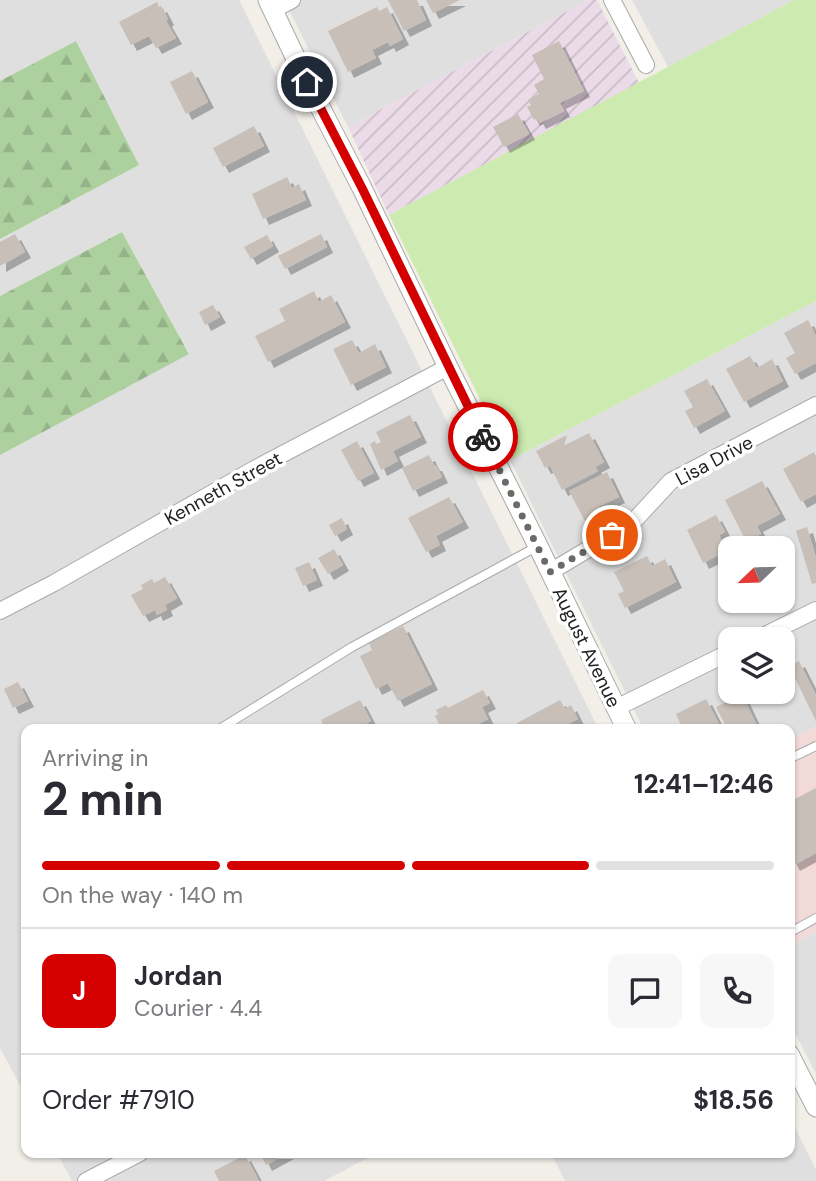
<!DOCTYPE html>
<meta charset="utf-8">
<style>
:root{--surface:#fff;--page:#f7f7f7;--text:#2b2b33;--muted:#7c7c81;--line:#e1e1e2;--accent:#d40000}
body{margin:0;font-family:"DM Sans",sans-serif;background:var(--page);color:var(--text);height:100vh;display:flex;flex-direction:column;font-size:26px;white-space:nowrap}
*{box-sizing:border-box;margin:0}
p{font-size:23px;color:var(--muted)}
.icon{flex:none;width:38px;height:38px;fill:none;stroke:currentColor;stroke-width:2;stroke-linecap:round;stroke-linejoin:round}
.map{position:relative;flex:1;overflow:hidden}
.side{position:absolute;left:21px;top:724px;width:774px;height:434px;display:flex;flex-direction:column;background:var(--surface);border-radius:14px;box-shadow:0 2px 5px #0004}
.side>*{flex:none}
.needle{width:46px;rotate:247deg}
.fabs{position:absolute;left:718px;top:536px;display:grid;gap:14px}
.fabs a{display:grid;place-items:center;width:77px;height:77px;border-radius:14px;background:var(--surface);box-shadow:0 2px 5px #0004;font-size:35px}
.pin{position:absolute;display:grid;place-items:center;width:60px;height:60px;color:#fff;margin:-30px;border:4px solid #fff;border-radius:50%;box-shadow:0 2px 7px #0007}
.courier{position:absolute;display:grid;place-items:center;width:70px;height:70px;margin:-35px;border:5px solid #d40000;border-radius:50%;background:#fff;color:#222;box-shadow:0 2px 9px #0007}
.summary em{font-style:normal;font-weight:700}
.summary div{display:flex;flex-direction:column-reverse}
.summary{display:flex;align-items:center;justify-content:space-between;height:119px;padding:0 21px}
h1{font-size:46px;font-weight:700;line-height:52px}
.bar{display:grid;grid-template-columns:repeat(4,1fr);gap:10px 7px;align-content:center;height:84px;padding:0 21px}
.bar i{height:9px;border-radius:5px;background:var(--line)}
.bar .current{background:var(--accent)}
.bar p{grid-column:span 4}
.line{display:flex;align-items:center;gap:18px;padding:0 21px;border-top:2px solid var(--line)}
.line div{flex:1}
.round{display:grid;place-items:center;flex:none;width:74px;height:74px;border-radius:14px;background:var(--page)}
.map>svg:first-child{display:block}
</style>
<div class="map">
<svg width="816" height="1181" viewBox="0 0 816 1181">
<defs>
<pattern id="industrial-furrows" width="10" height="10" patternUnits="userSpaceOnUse" patternTransform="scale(1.75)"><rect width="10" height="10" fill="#ebdbe8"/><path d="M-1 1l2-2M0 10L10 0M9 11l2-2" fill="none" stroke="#c9bcc7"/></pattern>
<pattern id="forest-firs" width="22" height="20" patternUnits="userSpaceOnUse" patternTransform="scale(1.75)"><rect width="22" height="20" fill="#add19e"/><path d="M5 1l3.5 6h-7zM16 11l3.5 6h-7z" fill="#95b388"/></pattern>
<filter id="shadow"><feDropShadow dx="6" dy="6" stdDeviation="0" flood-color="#0004"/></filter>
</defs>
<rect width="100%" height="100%" fill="#f2efe9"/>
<g fill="#e0dfdf" fill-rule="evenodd">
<polygon points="0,0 239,0 599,730 26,730 26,1096 0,1048 0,455 189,353 122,232 0,296 0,239 139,165 76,41 0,81"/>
<polygon points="284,0 588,0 348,127"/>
<polygon points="632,0 794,0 668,67"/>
<path d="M816 301V726L789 740V730H644L510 460ZM730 548H782V600H730ZM730 639H782V691H730Z"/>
<polygon points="816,932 816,1074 789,1021 789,946"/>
<polygon points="789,1116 816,1170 816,1181 565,1181 551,1153 789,1153"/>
<polygon points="57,1153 377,1153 324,1181 72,1181"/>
</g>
<polygon fill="#f2dad9" points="816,726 816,932 789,946 789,740"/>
<polygon fill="url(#industrial-furrows)" points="588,0 597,0 639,83 389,215 348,127"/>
<polygon fill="#cdebb0" points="794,0 816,0 816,301 510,460 389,215"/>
<g fill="url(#forest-firs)">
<polygon points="76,41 139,165 0,239 0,81"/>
<polygon points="122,232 189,354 0,455 0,296"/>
</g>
<g fill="#c7bfb8" filter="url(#shadow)">
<polygon points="388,0 417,0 426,20 404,31"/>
<polygon points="426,0 460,0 433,13"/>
<polygon points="157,2 159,7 161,6 168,19 166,21 176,38 156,48 149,36 131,45 119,22"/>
<polygon points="377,7 379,11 387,7 403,39 390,46 388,42 372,50 376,58 348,72 328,31"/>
<polygon points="559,41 584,91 560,103 564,111 540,123 537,118 534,120 527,107 531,105 528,100 539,94 534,85 544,79 532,55"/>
<polygon points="192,71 208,102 186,114 170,82"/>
<polygon points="518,114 529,134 504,147 493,127"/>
<polygon points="254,126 264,146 223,167 213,148"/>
<polygon points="287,177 292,188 299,184 306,200 263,219 252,194"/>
<polygon points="15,234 25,252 0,266 0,242"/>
<polygon points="321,234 327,247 285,269 278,256"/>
<polygon points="267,235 273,246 251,259 244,247"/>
<polygon points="314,291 319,302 331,295 345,322 268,362 255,336 285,321 279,309"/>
<polygon points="213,305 220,317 205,325 199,312"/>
<polygon points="808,320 816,336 816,363 795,374 786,358 795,353 784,333"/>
<polygon points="352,340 359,353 375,344 386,367 351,385 333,349"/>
<polygon points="750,356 757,368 772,359 783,381 744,402 726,369"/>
<polygon points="707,379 725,411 694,428 685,411 693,407 684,391"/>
<polygon points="410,415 421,437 393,451 398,461 381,470 370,444 375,441 376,444 381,442 376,432"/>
<polygon points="589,433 604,462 595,467 598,471 562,490 550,466 545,468 536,451 567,435 564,446"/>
<polygon points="357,441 374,473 358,481 341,450"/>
<polygon points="814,452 816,456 816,494 801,502 783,469"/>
<polygon points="429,455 434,465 436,465 442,477 413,491 402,468"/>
<polygon points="607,472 619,497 598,507 602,515 586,523 569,491"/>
<polygon points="762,481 780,514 757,526 761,534 746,541 725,500"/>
<polygon points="449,497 463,522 436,536 440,545 426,552 408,518"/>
<polygon points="716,515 725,532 719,535 727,551 703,563 687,530"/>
<polygon points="342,518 347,529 335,536 329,525"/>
<polygon points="807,527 816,558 816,583 812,584 796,531"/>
<polygon points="334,549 343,565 328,574 318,558"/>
<polygon points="647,556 652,566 665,559 676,582 625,608 618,594 624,591 614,572"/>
<polygon points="309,562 317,580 303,586 295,568"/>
<polygon points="165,577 177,598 165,605 167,610 157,615 155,610 143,616 131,595 143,589 141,585 152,579 154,583"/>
<polygon points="403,626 432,684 398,701 388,683 376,689 360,656 372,650 369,643"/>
<polygon points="799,661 816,695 816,721 789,666"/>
<polygon points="18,682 28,701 13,708 4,689"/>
<polygon points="483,690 490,703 482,707 488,719 467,730 442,730 435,716 438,714 436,710 446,705 448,708"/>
<polygon points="742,694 759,730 728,730 716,707"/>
<polygon points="706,699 722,730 683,730 676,714"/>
<polygon points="360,700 371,721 354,730 326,730 321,720"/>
<polygon points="560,700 565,709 571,705 578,719 557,730 520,730 517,723"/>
<polygon points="816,788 816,853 794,865 789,855 789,802"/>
<polygon points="260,1153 288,1153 266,1165"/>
<polygon points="245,1155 259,1181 219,1181 214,1171"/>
</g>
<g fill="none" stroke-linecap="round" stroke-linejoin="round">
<defs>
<g id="service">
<polyline points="218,730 352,647 538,546"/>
<polyline points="789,759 816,746"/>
<polyline points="789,933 816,918"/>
</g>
<g id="minor">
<polyline points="612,0 646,65"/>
<polyline points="273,10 292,0"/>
<polyline points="550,572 632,523 671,481 816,405"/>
<polyline points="0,611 54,583 258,467 448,367"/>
<polyline points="757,639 816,610"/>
<polyline points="616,708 730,652"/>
<polyline points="86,1181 140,1153"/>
</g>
<g id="tertiary">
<polyline points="268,0 307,82 362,188 448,367 538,546 627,730"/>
<polyline points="789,1054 816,1107"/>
</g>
</defs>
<use href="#service" stroke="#a9a9a9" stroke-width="10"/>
<use href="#minor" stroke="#a9a9a9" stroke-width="18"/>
<use href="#tertiary" stroke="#a9a9a9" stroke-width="21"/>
<use href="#service" stroke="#fff" stroke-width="8"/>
<use href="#minor" stroke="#fff" stroke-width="16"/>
<use href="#tertiary" stroke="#fff" stroke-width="19"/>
</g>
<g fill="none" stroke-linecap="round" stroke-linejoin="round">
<polyline stroke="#6b6a68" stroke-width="7" stroke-dasharray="0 12.6" points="483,437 550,572 612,535"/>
<polyline stroke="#d40000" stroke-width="9" points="307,82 362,188 483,437"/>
</g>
<g text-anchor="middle" stroke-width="7" stroke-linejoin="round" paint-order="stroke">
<g font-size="19" fill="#222" stroke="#fff">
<text transform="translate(714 460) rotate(-28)" y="7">Lisa Drive</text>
<text transform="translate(223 488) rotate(-29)" y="7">Kenneth Street</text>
<text transform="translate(587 647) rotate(64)" y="7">August Avenue</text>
</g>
</g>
</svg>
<div class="fabs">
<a><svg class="needle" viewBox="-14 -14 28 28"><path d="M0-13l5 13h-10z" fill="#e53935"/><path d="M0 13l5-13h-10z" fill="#7c7c81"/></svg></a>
<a><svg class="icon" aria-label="layers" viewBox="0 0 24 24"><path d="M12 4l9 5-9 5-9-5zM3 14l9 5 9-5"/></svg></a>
</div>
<div class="pin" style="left:612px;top:535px;background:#ea580c"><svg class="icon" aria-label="bag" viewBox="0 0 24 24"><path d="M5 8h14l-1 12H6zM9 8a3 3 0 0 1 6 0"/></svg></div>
<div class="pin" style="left:307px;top:82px;background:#1f2937"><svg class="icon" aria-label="home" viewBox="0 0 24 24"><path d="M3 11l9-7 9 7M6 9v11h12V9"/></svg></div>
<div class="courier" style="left:483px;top:437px"><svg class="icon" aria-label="bike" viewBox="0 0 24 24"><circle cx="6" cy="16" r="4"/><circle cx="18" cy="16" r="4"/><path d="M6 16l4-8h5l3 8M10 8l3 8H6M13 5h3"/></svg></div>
<section class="side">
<div class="summary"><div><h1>2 min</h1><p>Arriving in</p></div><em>12:41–12:46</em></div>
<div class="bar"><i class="current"></i><i class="current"></i><i class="current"></i><i></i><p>On the way · 140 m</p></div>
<div class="line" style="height:126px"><b class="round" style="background:var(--accent);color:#fff">J</b><div><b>Jordan</b><p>Courier · 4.4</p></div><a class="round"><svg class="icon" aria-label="chat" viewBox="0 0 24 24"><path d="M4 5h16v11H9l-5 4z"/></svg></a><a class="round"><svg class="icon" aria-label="phone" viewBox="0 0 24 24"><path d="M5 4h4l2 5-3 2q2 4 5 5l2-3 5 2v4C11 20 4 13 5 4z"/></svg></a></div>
<div class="line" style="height:91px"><div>Order #7910</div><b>$18.56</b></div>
</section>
</div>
